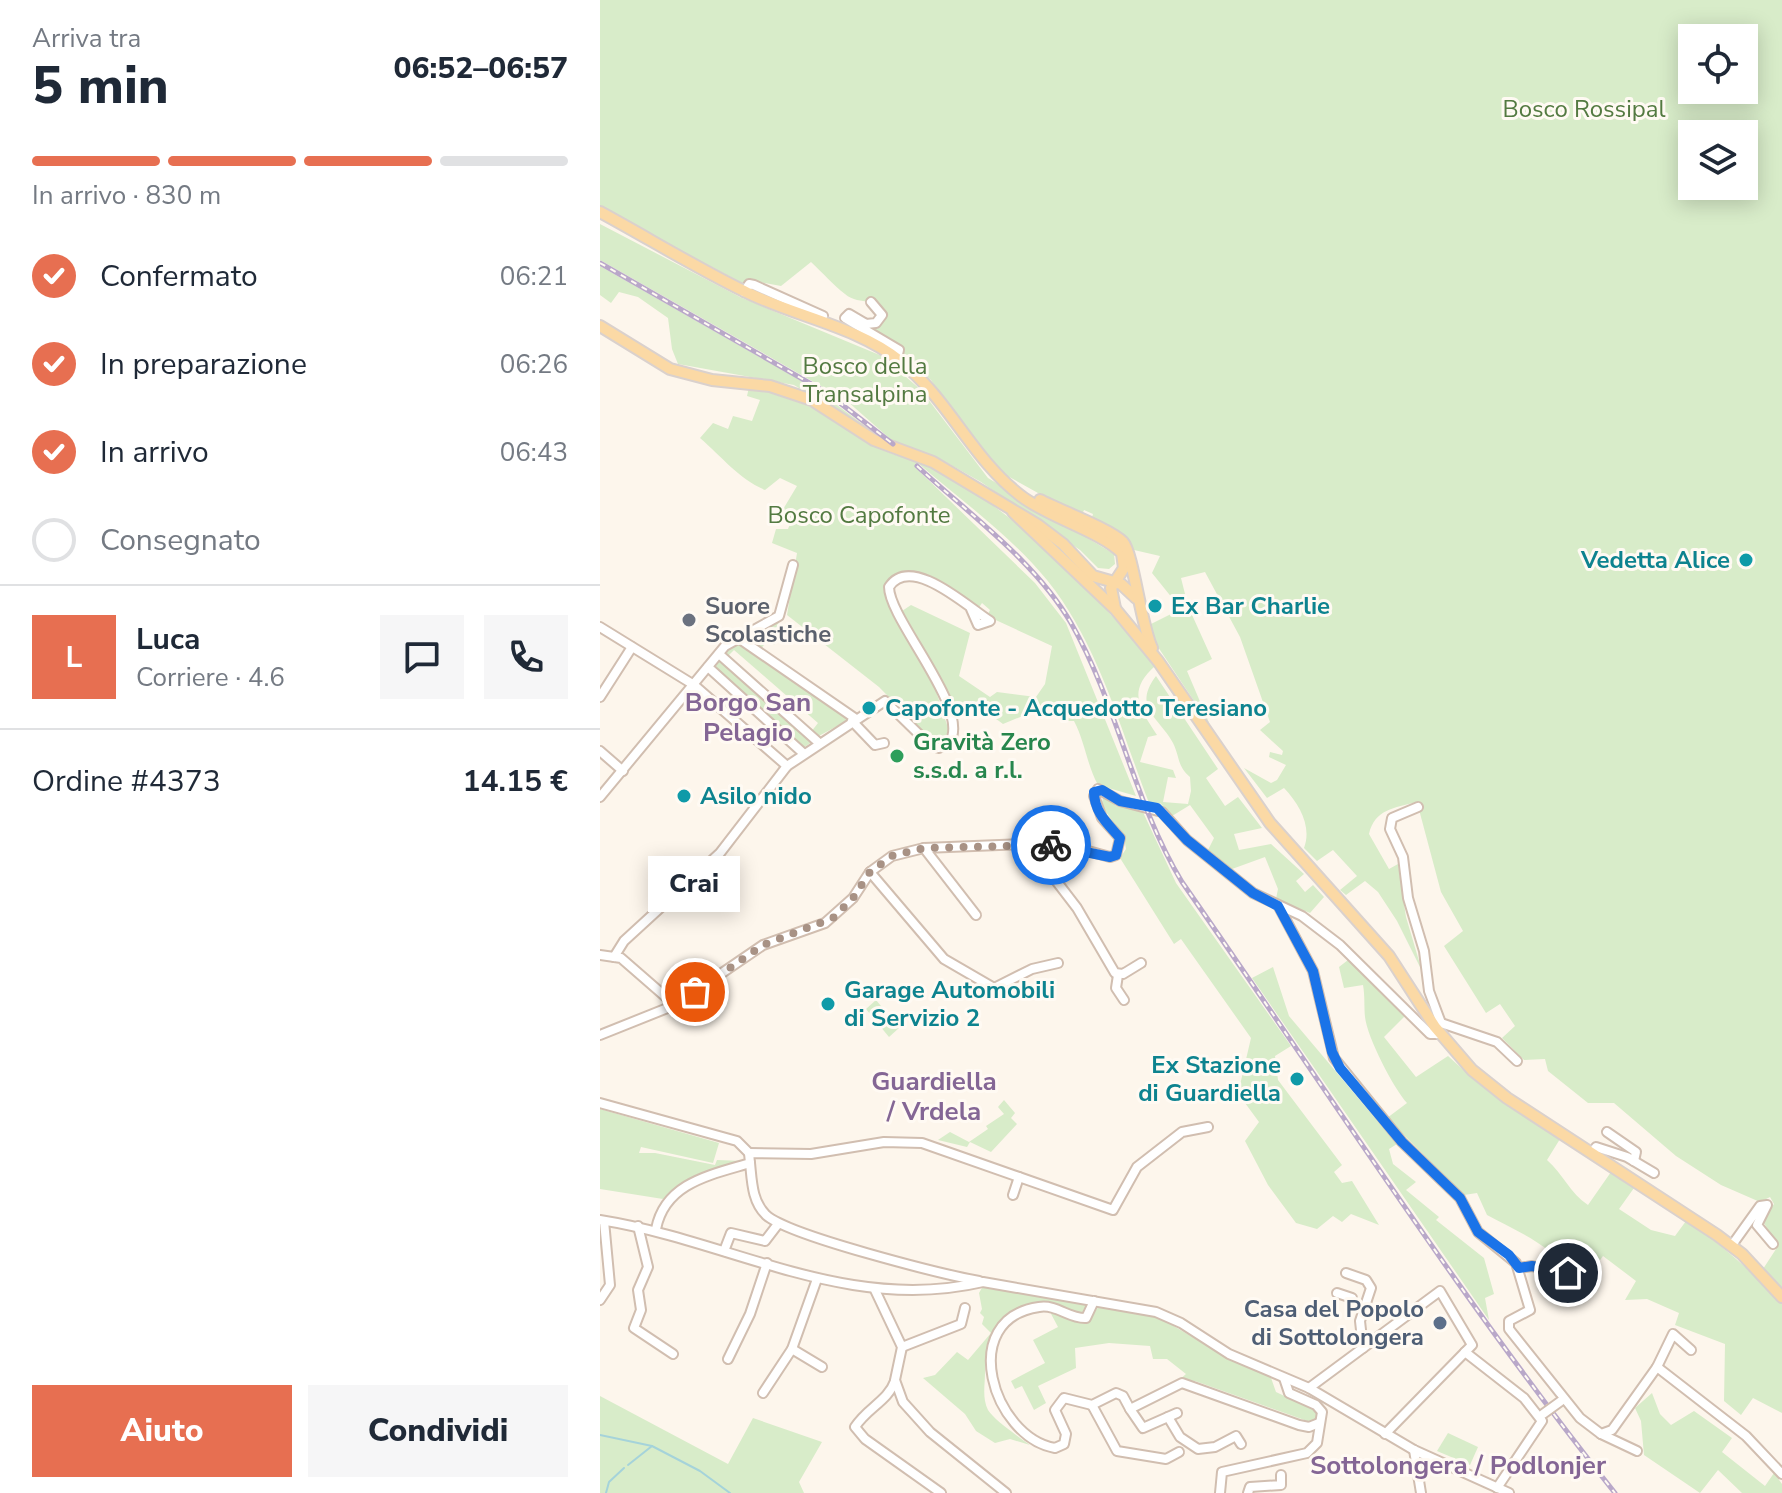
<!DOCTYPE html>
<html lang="it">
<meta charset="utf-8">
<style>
:root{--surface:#fff;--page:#f6f6f7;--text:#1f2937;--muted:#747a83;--line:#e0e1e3;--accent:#e76f51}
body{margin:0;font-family:"Nunito Sans",sans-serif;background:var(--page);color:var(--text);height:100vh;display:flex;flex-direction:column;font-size:30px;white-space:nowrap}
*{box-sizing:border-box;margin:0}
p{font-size:26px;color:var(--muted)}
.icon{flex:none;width:44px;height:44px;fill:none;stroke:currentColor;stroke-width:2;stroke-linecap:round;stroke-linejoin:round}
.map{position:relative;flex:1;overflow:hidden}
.side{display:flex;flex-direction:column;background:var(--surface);width:600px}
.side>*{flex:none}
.fabs{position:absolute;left:1078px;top:24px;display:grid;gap:16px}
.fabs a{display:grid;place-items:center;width:80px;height:80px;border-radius:0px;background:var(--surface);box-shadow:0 4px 20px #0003;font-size:40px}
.pin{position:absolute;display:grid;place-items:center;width:68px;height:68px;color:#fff;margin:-34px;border:4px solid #fff;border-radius:50%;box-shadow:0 2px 8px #0007}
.courier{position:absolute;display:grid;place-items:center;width:80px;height:80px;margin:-40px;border:6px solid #1a73e8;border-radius:50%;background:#fff;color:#222;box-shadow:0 2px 10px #0007}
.bubble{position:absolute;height:56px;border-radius:0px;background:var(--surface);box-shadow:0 4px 20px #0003;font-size:26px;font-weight:800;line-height:56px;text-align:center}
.headline em{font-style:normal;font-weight:800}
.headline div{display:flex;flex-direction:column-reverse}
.headline{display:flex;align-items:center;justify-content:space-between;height:136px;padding:0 32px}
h1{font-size:52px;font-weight:800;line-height:60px}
.bar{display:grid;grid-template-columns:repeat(4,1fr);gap:12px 8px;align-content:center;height:96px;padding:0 32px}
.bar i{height:10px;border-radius:6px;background:var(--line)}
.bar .current{background:var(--accent)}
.bar p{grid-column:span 4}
.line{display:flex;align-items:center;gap:20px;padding:0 32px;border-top:2px solid var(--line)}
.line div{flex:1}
.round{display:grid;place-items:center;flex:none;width:84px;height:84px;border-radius:0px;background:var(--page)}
ol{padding:0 32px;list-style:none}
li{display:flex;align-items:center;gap:24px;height:88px}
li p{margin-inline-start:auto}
li .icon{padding:8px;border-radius:50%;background:var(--accent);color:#fff;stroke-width:4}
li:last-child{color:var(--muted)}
li i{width:44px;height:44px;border:4px solid var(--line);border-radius:50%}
.action{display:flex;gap:16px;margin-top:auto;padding:16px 32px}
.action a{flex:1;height:92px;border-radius:0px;background:var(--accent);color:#fff;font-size:32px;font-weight:800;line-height:92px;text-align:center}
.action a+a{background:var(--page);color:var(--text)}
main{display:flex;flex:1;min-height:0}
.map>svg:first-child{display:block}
</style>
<main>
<section class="side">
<div class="headline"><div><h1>5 min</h1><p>Arriva tra</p></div><em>06:52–06:57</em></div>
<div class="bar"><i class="current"></i><i class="current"></i><i class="current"></i><i></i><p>In arrivo · 830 m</p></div>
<ol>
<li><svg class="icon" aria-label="check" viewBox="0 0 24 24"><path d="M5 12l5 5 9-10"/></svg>Confermato<p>06:21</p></li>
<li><svg class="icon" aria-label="check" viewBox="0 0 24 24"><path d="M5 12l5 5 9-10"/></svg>In preparazione<p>06:26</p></li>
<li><svg class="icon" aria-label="check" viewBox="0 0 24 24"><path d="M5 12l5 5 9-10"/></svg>In arrivo<p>06:43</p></li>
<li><i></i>Consegnato</li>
</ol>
<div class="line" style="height:144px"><b class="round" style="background:var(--accent);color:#fff">L</b><div><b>Luca</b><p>Corriere · 4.6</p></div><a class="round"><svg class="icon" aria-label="chat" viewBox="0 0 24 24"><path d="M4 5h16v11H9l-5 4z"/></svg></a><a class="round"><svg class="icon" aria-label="phone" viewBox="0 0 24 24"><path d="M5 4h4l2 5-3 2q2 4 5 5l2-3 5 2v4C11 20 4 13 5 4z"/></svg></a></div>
<div class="line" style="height:104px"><div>Ordine #4373</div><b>14.15 €</b></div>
<div class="action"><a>Aiuto</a><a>Condividi</a></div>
</section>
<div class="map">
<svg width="1182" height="1493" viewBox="0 0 1182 1493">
<rect width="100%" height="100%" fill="#fdf6ec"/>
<g fill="#d8ecc9" fill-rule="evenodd">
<path d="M0 0H1182V1290L1163 1269 1178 1246 1162 1220 1174 1204 1170 1197 1160 1202 1121 1185 1076 1156 1014 1103H988L948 1071 945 1059 924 1060 902 1038 915 1026 900 1004 886 1013 844 946 863 931 841 892 817 802C794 808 775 809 769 834L789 869 798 864 806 917 822 971 797 921 778 892 765 881 746 895 740 890 757 876 733 850 717 861 704 848C712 827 700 805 684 788L667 798 644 768 671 783 677 780 686 765 669 757 670 752 682 755 683 751 660 730 670 722 640 637 605 572 581 578 588 606 612 659 587 671 610 725 556 644 549 625 581 609 552 573 560 556 534 550 525 539 491 521 493 514 484 510 481 517 395 469 375 448 331 380 302 356V349L252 322 280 323 285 319C281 294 260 307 245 294 233 285 223 273 211 262L181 286 149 280 144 284 0 208ZM1092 38H1144V90H1092ZM1092 134H1144V186H1092Z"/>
<polygon points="0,224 140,297 282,356 321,390 388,478 514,554 515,564 509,569 498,568 480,550 381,482 335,456 297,445 247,401 0,260"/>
<polygon points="0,266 214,388 287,442 194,385 78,364 72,349 68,318 38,297 19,292 11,303 0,295"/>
<path d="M149 387C209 397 226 419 275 446 299 459 326 462 349 476 430 525 495 593 555 666 527 691 539 708 557 735L548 737 540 762 573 770 576 778 568 777 563 802 588 804 591 791 590 777C577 766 580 757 573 743 559 717 532 708 556 676L618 769 606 778 625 806 638 797 662 828 634 834 639 850 671 844 704 874 696 881 705 892 713 885 724 897 710 913 676 899 678 889 665 857 632 869 608 850 614 838 590 805 572 816 560 803H549C520 728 498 643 447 580 411 536 362 501 319 464L316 468 435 583 466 623 536 796 498 785C487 765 485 742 474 721H464L449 705 403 724C388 711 372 710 353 711L335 670 302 611 311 605 370 633 359 676 390 697 397 692 436 697 445 684 452 646 387 616 390 610 382 603 378 609C358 588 318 562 289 579L285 586 289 603 334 685 349 731 343 739 332 741 279 687 187 615 197 553 172 543 176 529H188L192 519 182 511 197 486 180 478 165 490C139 479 122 457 100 438L113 423 128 429 133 416 152 421 160 400 147 396Z"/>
<polygon points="177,622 185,630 174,645 167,641 160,650 143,637"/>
<polygon points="136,641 250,719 217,737 211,732 218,723 134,650 126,658 122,654"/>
<polygon points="120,660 212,742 203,748 114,669"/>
<polygon points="504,795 516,806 542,810 576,883 691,1046 675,1056 678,1080 742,1165 734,1172 742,1183 752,1181 779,1225 751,1214 742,1222 733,1216 717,1229 696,1223 668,1185 645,1141 659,1122 634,1088 640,1085 651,1038 581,939 574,944 520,858 526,849 524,837 501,805"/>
<path d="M748 960 806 1015 784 1037 816 1077 848 1056 879 1084 960 1139 947 1160C963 1174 970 1193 988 1205L1011 1172 1034 1188 1019 1209 1051 1230 1075 1236 1086 1221C1123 1245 1152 1272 1182 1304V1413L1153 1398 1141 1415 1124 1401 1125 1344 1075 1325 1079 1313 1047 1299 1025 1300 1036 1281 1003 1256 980 1288C964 1251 921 1233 887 1215L877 1193 864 1195 787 1118 807 1103C794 1089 767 1037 765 1017 764 1007 765 996 763 985L744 988 739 967Z"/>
<polygon points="673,967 689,1016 797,1144 789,1149 793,1164 816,1182 806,1190 839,1217 836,1220 884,1258 894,1294 885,1298 889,1320 652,978"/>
<polygon points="276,1000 299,1028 289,1037 266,1009"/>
<polygon points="404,1100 415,1113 411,1118 417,1124 391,1152 370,1142 367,1147 338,1140 350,1132 369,1142 388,1129 386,1126 404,1114 398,1107"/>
<polygon points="0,1109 119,1143 113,1163 41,1147 39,1153 55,1153 115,1165 117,1160 144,1161 102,1174 63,1199 0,1189"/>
<path d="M383 1286 487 1304 481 1314C429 1294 384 1309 385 1373 385 1385 382 1398 388 1410 393 1419 420 1438 430 1445L410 1439 395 1443 376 1431 365 1414 323 1378 335 1375 357 1352 368 1360 391 1333 382 1324 384 1317 380 1313 382 1309 379 1293Z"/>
<polygon points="499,1306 560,1318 618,1352 670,1375 676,1392 716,1411 716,1419 710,1422 595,1381 579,1380 586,1374 567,1359 553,1359 550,1346 509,1343 475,1348 476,1368 438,1386 446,1403 434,1410 422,1386 415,1389 411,1381 445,1363 433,1340 458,1327 449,1310 487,1322"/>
<polygon points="1052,1393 1060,1414 1071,1425 1094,1411 1132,1438 1122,1452 1165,1486 1174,1473 1182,1484 1182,1493 1142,1493 1118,1470 1100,1493 1044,1455 1041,1421 1035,1408"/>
<polygon points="0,1396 128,1464 153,1418 222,1442 199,1482 204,1493 0,1493"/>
<polygon points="848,1433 878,1447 870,1465 837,1451"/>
</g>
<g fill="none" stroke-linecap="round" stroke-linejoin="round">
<g stroke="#a5d3da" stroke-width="2">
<polyline points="0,1435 52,1446 100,1471 130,1493"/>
<polyline points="28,1465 52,1446"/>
<polyline points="6,1493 9,1482 24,1468"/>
</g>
<defs>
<g id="minor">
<polyline points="144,292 149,284 154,285 223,316"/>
<polyline points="271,302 282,315 276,323 266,324 249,314 245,318 299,350 297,359"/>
<polyline points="0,627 94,685 187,766"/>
<polyline points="137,637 256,719"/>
<polyline points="119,654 218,742"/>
<polyline points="108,667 203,753"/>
<polyline points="0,697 32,647"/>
<polyline points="252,721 275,745 284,743"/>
<polyline points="0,751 23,771"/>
<polyline points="0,797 125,646 179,616 193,565"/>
<polyline points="818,807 792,818 790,829 803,857 808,898 824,951 829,991 841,1023 835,1027"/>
<polyline points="440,844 444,865 477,908 515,973 523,974 541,963"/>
<polyline points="324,848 376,915"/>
<polyline points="270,872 344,959 394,988 432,969 458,963"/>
<polyline points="679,907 713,971 734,1058 802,1142 860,1198 878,1232 916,1263 930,1310 909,1321 909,1329 980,1418 1001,1434 1012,1430 1057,1367 1073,1334 1091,1350"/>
<polyline points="0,955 21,958 75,1005"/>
<path d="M14 957 24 941 120 853 187 766 285 701 331 746 339 748 349 743C373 711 289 620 289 587 311 553 370 609 390 621L378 625 371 609"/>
<polyline points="518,975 516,988 524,1000"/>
<polyline points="841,1023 897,1042 917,1061"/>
<polyline points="0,1035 75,1005 163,945 225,923 253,898 270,872 292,856 324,848 425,844 470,846 510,857 516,855 520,838 502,818 494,796 498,789 520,801 562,812 587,840 653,893 702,916 740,945 830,1034 841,1034"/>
<polyline points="0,1103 137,1141 149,1153"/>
<polyline points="1007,1132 1036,1152 1034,1161"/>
<polyline points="992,1153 996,1147 1027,1157 1054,1173"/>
<path d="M150 1163C152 1182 152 1201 166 1215 189 1236 342 1274 379 1281"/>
<polyline points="413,1195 419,1177"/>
<path d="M0 1220C132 1241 246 1314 383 1282L556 1312 581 1323 629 1354 709 1388 814 1450 909 1493"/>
<polyline points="38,1226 48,1267 38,1290 41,1310 34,1328 73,1354"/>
<path d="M56 1229C65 1183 110 1175 150 1163L149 1153 211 1154 284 1142 322 1143 513 1210 537 1167 582 1132 608 1127"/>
<polyline points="1132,1245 1160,1206 1167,1205 1157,1225 1173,1244"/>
<polyline points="124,1251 131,1233 165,1241 178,1224"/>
<polyline points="919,1268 932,1266 972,1277"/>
<polyline points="746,1273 766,1280 771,1288 760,1321 763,1348"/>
<polyline points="275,1290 302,1347 295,1380 303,1402 330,1432 406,1493"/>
<polyline points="737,1293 752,1298"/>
<polyline points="0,1300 10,1285 4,1221"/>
<path d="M494 1301 486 1318C469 1319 457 1304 439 1307 356 1319 393 1437 455 1448L464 1444 466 1434 455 1410 464 1398 492 1405 516 1393 523 1396 530 1409 582 1383 699 1425 709 1427 719 1423"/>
<polyline points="302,1347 361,1324 365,1308"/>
<polyline points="192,1349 222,1367"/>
<polyline points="865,1352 924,1398 942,1421 897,1488"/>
<polyline points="128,1359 150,1314 167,1263"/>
<polyline points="1057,1367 1146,1436 1182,1474"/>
<path d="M295 1381C288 1401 267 1408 255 1427L265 1439 341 1493"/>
<polyline points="709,1388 840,1291 872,1345 785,1434"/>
<polyline points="163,1393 192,1349 217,1279"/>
<polyline points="492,1405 517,1451 566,1459 579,1452"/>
<polyline points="530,1409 543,1428 577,1413"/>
<polyline points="568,1417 580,1437 598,1449 615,1447 636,1436 641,1444"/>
<polyline points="1001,1434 1037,1451"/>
<polyline points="814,1450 821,1493"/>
<polyline points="620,1493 622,1472 707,1453 717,1443 722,1412 716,1405 689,1393 684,1378"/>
<polyline points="648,1493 650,1487 681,1485 681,1475"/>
</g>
<g id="major">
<path d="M0 212C48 238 95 267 144 291 193 316 257 326 300 361 349 399 371 458 421 496 448 517 500 531 522 553L524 568 511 588 515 608"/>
<polyline points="0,326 70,369 112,380 170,386 212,400 274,440 333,462 438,525 463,544 493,576 521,584 536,598"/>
<path d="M440 500C459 510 510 529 523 542 533 553 541 625 552 648"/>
<polyline points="413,512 516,610 558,661 670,823 789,956 835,1027 872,1070 907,1098 1117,1235 1142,1254 1182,1297"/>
</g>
</defs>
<use href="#minor" stroke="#d1beb0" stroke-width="12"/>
<use href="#major" stroke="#dad1cd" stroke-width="14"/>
<use href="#minor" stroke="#fff" stroke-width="8"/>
<use href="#major" stroke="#fbd9a5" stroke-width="10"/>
<defs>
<g id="rail">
<polyline points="0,263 227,393 293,444"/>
<path d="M317 466C369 514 435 561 471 623 518 705 533 801 582 882 725 1087 859 1297 1015 1493"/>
</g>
</defs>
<use href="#rail" stroke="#b9a8c9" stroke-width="5"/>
<use href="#rail" stroke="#fffaf3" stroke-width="2" stroke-dasharray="6" stroke-linecap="butt"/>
<defs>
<polyline id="minor-bridge" points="943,1414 961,1401"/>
</defs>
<use href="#minor-bridge" stroke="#d1beb0" stroke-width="12" stroke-linecap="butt"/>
<use href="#minor-bridge" stroke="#fff" stroke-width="8"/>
</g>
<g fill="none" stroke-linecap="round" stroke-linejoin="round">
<polyline stroke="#a89285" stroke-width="8" stroke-dasharray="0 14.4" points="95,992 163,945 233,918 253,898 270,872 292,856 324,848 451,845"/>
<path stroke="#1a73e8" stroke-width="10" d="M451 845 510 857 516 855 520 838C508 824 494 812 494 792L502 790 520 801 557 808 587 840 653 893 678 906 713 971 732 1052 740 1068 802 1142 860 1198 878 1232 909 1255 919 1268 932 1266 968 1273"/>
</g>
<g fill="#0f9aa8" stroke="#fffaf3" stroke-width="3">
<circle cx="1146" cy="560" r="8"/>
<circle cx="555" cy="606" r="8"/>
<circle cx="269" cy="708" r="8"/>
<circle cx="84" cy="796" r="8"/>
<circle cx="228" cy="1004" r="8"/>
<circle cx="697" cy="1079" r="8"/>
</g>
<circle fill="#6b7280" stroke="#fffaf3" stroke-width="3" cx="89" cy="620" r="8"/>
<circle fill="#2e9e5b" stroke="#fffaf3" stroke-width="3" cx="297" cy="756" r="8"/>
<circle fill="#5c6f8a" stroke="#fffaf3" stroke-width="3" cx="840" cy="1323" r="8"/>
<g text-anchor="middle" stroke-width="6" stroke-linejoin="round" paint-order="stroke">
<g font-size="24" fill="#537a41" stroke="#fffaf3">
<text x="984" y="117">Bosco Rossipal</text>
<text x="265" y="374">Bosco della<tspan x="265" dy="28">Transalpina</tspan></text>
<text x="259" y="523">Bosco Capofonte</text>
</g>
<g font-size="24" font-weight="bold" fill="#0d838f" stroke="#fffaf3" text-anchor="start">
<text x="1130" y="568" text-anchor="end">Vedetta Alice</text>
<text x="571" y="614">Ex Bar Charlie</text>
<text x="285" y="716">Capofonte - Acquedotto Teresiano</text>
<text x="100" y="804">Asilo nido</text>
<text x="244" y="998">Garage Automobili<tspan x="244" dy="28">di Servizio 2</tspan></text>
<text x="681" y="1073" text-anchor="end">Ex Stazione<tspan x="681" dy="28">di Guardiella</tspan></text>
</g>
<g font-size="24" font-weight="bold" fill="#5b616d" stroke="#fffaf3" text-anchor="start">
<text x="105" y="614">Suore<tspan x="105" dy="28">Scolastiche</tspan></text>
</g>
<g font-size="24" font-weight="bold" fill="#27864d" stroke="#fffaf3" text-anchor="start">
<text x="313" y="750">Gravità Zero<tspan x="313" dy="28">s.s.d. a r.l.</tspan></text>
</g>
<g font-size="24" font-weight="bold" fill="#4e5e75" stroke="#fffaf3" text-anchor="end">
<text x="824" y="1317">Casa del Popolo<tspan x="824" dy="28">di Sottolongera</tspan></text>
</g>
<g font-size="26" font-weight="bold" fill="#846695" stroke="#fffaf3">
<text x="148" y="711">Borgo San<tspan x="148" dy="30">Pelagio</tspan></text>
<text x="334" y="1090">Guardiella<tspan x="334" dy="30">/ Vrdela</tspan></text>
<text x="858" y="1474">Sottolongera / Podlonjer</text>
</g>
</g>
</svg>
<div class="fabs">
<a><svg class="icon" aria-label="locate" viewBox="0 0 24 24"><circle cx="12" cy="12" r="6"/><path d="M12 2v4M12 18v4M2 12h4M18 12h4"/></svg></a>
<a><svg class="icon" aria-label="layers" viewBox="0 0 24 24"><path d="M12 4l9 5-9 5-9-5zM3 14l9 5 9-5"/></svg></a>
</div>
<div class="pin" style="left:95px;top:992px;background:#ea580c"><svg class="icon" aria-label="bag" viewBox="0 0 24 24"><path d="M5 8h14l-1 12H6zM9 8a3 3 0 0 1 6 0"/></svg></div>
<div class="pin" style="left:968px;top:1273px;background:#1f2937"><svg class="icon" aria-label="home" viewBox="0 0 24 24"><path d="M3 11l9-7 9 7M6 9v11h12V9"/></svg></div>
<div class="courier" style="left:451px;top:845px"><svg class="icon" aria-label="bike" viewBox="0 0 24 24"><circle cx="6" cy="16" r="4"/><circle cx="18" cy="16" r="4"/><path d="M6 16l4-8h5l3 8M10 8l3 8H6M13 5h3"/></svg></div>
<div class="bubble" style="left:48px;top:856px;width:92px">Crai</div>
</div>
</main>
